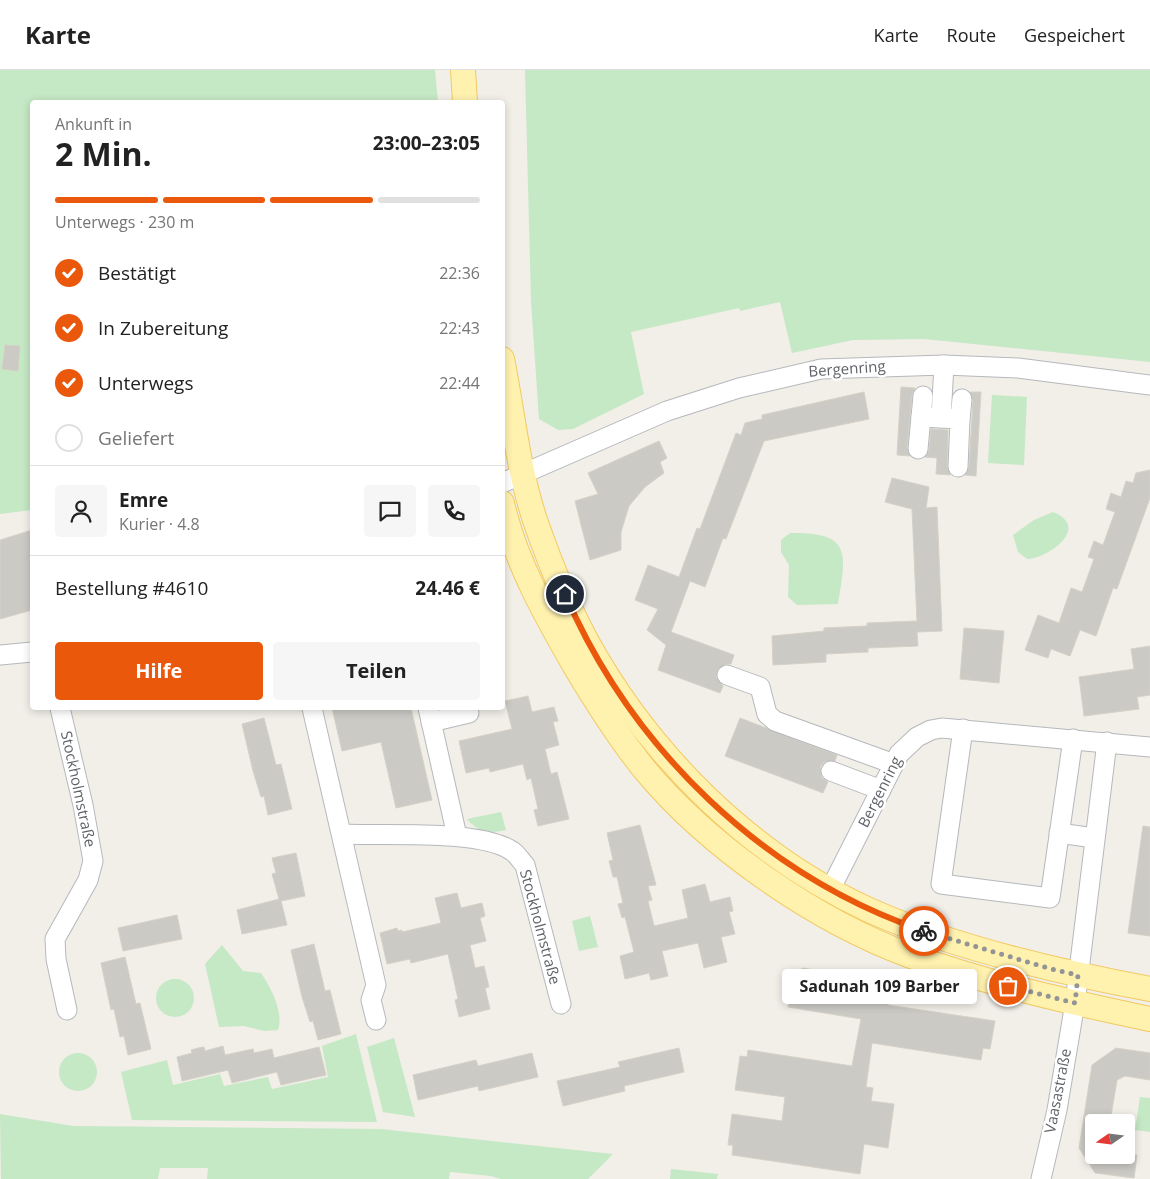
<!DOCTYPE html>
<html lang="de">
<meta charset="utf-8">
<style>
:root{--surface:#fff;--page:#f6f6f6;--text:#222;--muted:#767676;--line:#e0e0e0;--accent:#ea580c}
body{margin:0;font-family:"Open Sans",sans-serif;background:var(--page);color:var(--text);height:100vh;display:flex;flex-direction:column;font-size:19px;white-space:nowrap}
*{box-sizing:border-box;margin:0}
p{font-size:16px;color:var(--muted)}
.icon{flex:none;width:28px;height:28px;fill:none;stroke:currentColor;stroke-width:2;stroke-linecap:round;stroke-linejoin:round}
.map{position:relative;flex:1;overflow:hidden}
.details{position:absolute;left:30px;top:30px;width:475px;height:610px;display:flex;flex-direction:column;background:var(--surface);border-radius:5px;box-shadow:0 2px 8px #0003}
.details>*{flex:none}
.needle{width:32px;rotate:256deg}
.buttons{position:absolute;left:1085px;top:1044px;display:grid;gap:10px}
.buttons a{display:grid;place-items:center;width:50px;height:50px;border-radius:5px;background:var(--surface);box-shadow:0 2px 8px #0003;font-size:25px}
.pin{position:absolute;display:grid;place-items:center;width:42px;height:42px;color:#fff;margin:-21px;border:2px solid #fff;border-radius:50%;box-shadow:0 1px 5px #0007}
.courier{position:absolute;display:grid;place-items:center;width:50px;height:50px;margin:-25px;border:4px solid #ea580c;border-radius:50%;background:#fff;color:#222;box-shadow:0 1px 6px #0007}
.bubble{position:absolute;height:35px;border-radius:5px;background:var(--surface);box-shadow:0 2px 8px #0003;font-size:16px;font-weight:700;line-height:35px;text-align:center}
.overview em{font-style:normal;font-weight:700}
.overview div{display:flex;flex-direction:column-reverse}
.overview{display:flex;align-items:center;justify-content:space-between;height:85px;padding:0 25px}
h1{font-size:32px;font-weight:700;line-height:38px}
.bar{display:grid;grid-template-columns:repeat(4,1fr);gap:8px 5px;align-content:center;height:60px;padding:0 25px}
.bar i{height:6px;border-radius:4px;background:var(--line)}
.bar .current{background:var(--accent)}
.bar p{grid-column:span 4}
.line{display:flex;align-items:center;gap:12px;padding:0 25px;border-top:1px solid var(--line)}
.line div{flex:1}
.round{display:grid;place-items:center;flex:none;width:52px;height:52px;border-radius:5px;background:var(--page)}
ol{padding:0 25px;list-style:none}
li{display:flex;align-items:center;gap:15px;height:55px}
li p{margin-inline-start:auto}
li .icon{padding:5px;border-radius:50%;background:var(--accent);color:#fff;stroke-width:4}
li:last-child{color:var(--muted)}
li i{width:28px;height:28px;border:2px solid var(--line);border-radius:50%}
.cta{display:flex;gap:10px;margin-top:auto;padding:10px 25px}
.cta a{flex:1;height:58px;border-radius:5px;background:var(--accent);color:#fff;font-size:20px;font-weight:700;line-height:58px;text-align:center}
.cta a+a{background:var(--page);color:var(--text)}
header{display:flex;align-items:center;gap:30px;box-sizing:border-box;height:70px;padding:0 25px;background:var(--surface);border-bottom:1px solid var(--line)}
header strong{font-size:24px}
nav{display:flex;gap:28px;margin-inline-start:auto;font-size:18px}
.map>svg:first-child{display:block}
</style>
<header>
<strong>Karte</strong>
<nav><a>Karte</a><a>Route</a><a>Gespeichert</a></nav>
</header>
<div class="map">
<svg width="1150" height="1109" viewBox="0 0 1150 1109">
<rect width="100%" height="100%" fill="#f1efe8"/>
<g fill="#c5e8c5">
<polygon points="0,0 435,0 438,32 32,32 32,440 0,444"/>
<polygon points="525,0 1150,0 1150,292 924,269 853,270 792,283 780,232 740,241 739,238 631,262 644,324 573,359 558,360 539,349 531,231"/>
<polygon points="992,325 1027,327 1024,395 988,393"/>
<path d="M1053 442C1091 457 1049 488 1027 489L1018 482 1013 465 1034 450Z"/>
<path d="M790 463C851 462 847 482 838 534L797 535 788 527 789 495 781 482V470Z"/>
<path d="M501 742 506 760C491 764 477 762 467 749Z"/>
<polygon points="590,846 598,877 579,881 572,851"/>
<path d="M222 875 243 901 261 903C271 918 284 942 278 960L264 961 244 956 219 957 205 894Z"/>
<circle cx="175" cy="928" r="19"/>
<polygon points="356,964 377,1052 132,1050 121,1002 167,990 173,1015 220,1004 224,1016 268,1007 272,1019 328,1007 322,976"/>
<polygon points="394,968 415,1047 383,1042 367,977"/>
<circle cx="78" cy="1002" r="19"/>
<polygon points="1140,1027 1150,1028 1150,1062 1135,1060"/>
<polygon points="0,1044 73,1056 381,1059 613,1084 588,1109 501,1109 491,1106 450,1102 449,1109 207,1109 208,1098 160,1098 158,1109 1,1109"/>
<polygon points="671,1099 718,1104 717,1109 670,1109"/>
</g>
<g fill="#cccac5" stroke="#d6d1c6">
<polygon points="5,275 20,276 18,301 2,299"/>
<polygon points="901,317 915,318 912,325 907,378 910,386 897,385"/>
<polygon points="864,322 869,349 764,371 726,469 723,468 705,517 690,511 671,562 734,585 731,594 725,594 717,601 716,607 723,616 720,623 658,600 666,575 647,560 658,539 635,530 648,495 679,507 697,458 700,459 736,363 741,365 745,353 762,349 762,345"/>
<polygon points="970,322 981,322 976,406 965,405 969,397 973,330"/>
<polygon points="931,359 948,360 947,397 950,405 936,404 937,388 925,387 929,380"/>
<polygon points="659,371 667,388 660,392 664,403 645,417 629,436 621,462 621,480 590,490 575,431 598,424 588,403"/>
<polygon points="1150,400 1150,428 1117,519 1113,518 1096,566 1080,560 1070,586 1051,579 1048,588 1025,580 1038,545 1059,553 1071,518 1082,522 1094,489 1088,487 1094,471 1103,475 1115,442 1106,439 1111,423 1121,427 1126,411 1133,413 1136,403"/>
<polygon points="892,408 929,417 926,438 937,437 942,561 917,562 918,576 868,578 868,582 826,584 826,592 773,595 772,566 824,561 824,558 867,556 867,553 917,551 912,439 885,432"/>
<polygon points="32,460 32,540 0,549 0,470"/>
<polygon points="964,558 1004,561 999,613 960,609"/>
<polygon points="1150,576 1150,625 1137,627 1139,639 1084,646 1079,607 1134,599 1131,579"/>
<polygon points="528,626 532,642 554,637 558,651 553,652 559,675 545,679 551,704 557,702 569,749 538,756 534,740 538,739 531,708 527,710 523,694 490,702 489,698 466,703 459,671 512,659 505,631"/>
<polygon points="332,638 411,638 432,730 396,738 381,672 342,681"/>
<polygon points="264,648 276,695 281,694 292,739 268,745 264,726 261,727 253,701 242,654"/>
<polygon points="740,648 837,685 835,691 824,692 820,697 822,708 828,712 823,723 725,686"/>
<polygon points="640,755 656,815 648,816 652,830 648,831 654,856 688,848 682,820 705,814 710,832 730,827 733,841 729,842 735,864 721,867 727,892 704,898 698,873 662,881 668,906 651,910 649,903 625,909 620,886 634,882 625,847 622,848 618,834 623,833 617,807 613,807 609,791 613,790 607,763"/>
<polygon points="1143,756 1150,757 1150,866 1128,863"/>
<polygon points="296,783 305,826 281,831 287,855 242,864 237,840 279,829 272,804 276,803 272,788"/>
<polygon points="457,823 461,838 482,833 485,846 480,848 486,871 470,875 475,898 484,896 489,917 485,918 490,939 459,947 455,930 458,929 448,884 411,893 410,889 387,894 380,863 397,858 398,861 402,860 402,862 441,853 435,828"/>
<polygon points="177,845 182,869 123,881 118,858"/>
<polygon points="314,874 325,921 330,920 341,964 318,970 313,951 310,952 302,927 291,880"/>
<polygon points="125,887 136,934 140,933 151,979 128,985 124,966 120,967 114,939 111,940 101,893"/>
<polygon points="802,898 881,910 880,913 891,914 888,935 995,951 990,979 983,978 981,990 872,973 866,1017 873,1018 871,1031 894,1034 888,1078 864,1074 860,1104 732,1085 733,1075 728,1075 732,1044 782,1051 785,1027 735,1020 740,986 747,987 748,980 852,996 861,949 788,937 793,910 800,911"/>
<polygon points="223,976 225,985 253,979 254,983 272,979 274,988 319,977 326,1005 281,1015 277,1002 232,1013 228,1000 182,1011 177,987 192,983 191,980 198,978 204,977 205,981"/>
<polygon points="679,978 684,1002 624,1016 625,1021 563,1036 557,1011 620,997 618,992"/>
<polygon points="1116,978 1150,983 1150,1010 1125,1006 1117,1010 1110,1052 1094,1052 1094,1085 1137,1085 1134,1108 1095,1103 1079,1078 1092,995"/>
<polygon points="532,983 538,1007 479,1021 478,1016 418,1030 413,1005 476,990 478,996"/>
</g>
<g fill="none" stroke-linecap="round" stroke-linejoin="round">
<defs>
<g id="minor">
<polyline points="921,347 923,326"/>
<polyline points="941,348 960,349 958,397"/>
<polyline points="960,349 962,329"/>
<polyline points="918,379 921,347 941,348 944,295"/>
<polyline points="502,413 667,341 739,318 821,299 944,295 1018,298 1150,315"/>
<polyline points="0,585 32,582"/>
<polyline points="727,605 760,617 767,644 775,651 894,694"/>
<polyline points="60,638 83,735 93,791 88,810 55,869 56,889 67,940"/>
<polyline points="312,638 376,915 371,930 376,950"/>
<polyline points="428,638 457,766"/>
<polyline points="431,652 469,643"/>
<polyline points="963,659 941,814 1050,828 1073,669"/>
<polyline points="831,701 881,720"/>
<polyline points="1059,763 1094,768"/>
<path d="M342 764C383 766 480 759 512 781 517 784 521 791 525 795L561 934"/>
<polyline points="830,820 899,684 917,667 931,660 942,658 1150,677"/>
<polyline points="1041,1109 1057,1040 1075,933 1107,672"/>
</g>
<g id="major">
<polyline points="463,0 465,32"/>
<path d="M502 289C513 343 518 401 536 453 550 493 567 535 587 572 650 686 750 785 869 840 954 878 1059 902 1150 919"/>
<path d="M502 433C515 491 546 546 576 598 597 633 619 668 645 700 710 778 816 851 911 886 989 914 1069 932 1150 949"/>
</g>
</defs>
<use href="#minor" stroke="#b5b8bc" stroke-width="21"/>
<use href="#major" stroke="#f2c960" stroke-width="26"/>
<use href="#minor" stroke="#fff" stroke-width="19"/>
<use href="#major" stroke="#fff2af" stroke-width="24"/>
</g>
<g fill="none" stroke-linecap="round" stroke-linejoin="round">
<polyline stroke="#929495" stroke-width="5" stroke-dasharray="0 9" points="924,861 1051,899 1078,905 1075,933 1008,916"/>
<path stroke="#ea580c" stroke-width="6" d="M565 524C632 679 763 806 924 861"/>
</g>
<g text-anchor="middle" stroke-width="5" stroke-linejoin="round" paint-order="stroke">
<g font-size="15" fill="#5f6368" stroke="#fff">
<text transform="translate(847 299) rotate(-4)" y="5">Bergenring</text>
<text transform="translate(78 719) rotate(78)" y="5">Stockholmstraße</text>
<text transform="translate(880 722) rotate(-63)" y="5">Bergenring</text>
<text transform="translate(540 857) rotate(75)" y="5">Stockholmstraße</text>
<text transform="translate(1058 1021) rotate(-79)" y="5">Vaasastraße</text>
</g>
</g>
</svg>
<div class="buttons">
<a><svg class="needle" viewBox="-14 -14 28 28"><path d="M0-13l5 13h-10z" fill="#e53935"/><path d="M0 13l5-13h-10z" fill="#767676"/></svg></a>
</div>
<div class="pin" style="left:1008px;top:916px;background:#ea580c"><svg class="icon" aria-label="bag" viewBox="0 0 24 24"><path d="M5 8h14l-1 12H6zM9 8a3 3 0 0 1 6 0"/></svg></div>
<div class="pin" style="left:565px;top:524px;background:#1f2937"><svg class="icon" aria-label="home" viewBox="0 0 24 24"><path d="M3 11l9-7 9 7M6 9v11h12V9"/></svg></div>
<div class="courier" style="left:924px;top:861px"><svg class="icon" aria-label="bike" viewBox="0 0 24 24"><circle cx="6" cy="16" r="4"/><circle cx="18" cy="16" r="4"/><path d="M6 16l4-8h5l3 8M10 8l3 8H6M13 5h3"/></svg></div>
<div class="bubble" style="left:782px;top:899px;width:195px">Sadunah 109 Barber</div>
<section class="details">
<div class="overview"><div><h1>2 Min.</h1><p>Ankunft in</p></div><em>23:00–23:05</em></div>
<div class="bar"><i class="current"></i><i class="current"></i><i class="current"></i><i></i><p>Unterwegs · 230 m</p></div>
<ol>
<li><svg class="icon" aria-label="check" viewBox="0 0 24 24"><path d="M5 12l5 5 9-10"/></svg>Bestätigt<p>22:36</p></li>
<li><svg class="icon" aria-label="check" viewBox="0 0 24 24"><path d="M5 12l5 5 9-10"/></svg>In Zubereitung<p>22:43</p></li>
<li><svg class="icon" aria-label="check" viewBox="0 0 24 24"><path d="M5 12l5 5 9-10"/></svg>Unterwegs<p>22:44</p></li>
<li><i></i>Geliefert</li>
</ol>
<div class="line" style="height:90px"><a class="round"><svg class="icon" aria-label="person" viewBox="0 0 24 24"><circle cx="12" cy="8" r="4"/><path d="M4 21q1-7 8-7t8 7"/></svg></a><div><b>Emre</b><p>Kurier · 4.8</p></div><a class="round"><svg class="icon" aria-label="chat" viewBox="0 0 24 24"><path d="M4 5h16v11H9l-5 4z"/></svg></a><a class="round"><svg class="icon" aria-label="phone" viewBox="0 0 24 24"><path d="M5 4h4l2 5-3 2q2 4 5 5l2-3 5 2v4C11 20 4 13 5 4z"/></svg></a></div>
<div class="line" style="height:65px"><div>Bestellung #4610</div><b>24.46 €</b></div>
<div class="cta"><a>Hilfe</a><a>Teilen</a></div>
</section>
</div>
